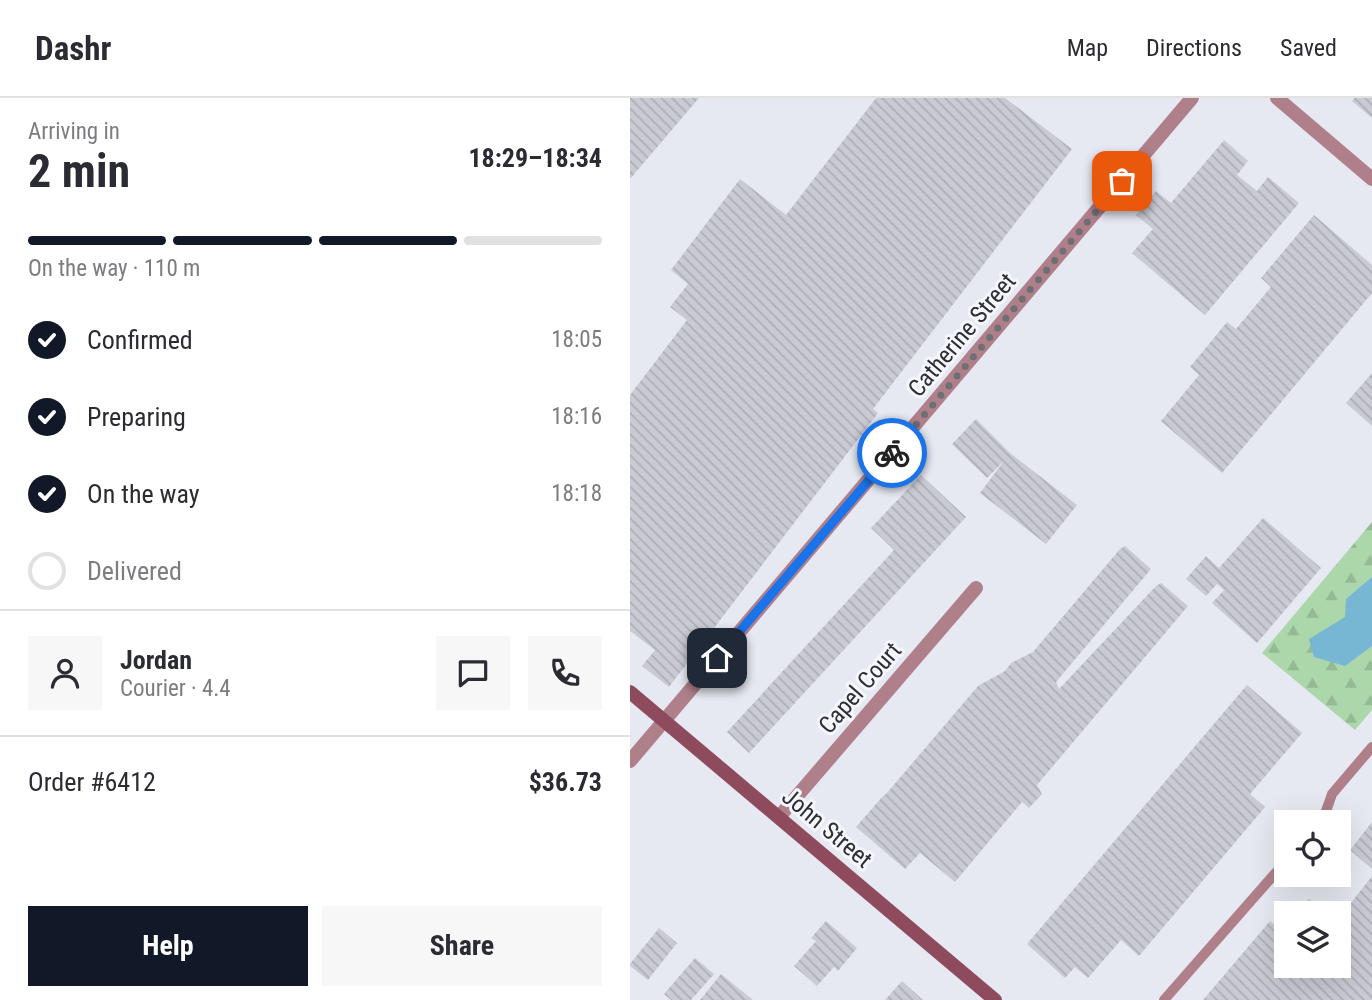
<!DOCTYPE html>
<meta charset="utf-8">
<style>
:root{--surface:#fff;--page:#f7f7f7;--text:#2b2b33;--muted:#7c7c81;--line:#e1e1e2;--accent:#111827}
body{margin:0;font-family:"Roboto Condensed",sans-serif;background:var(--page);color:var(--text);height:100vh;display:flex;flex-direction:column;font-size:26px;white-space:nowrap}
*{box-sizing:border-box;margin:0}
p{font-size:23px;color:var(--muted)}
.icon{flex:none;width:38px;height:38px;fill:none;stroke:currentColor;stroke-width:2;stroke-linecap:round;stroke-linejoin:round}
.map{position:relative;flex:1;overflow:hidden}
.sheet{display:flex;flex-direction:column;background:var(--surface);width:630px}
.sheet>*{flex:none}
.controls{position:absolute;left:644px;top:712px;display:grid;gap:14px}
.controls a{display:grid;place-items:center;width:77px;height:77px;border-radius:0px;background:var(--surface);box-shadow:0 7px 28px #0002;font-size:35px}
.pin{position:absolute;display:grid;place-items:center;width:60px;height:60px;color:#fff;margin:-30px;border-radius:14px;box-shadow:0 4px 10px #0006}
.courier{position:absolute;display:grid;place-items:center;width:70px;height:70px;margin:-35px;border:5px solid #1a73e8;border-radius:50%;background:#fff;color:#222;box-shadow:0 2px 9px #0007}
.summary em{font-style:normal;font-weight:700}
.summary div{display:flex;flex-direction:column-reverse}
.summary{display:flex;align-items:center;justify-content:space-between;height:119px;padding:0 28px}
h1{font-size:46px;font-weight:700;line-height:52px}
.bar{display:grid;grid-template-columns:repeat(4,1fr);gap:10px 7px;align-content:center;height:84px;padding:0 28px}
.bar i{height:9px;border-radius:5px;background:var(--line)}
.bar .current{background:var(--accent)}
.bar p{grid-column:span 4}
.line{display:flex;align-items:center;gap:18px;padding:0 28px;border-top:2px solid var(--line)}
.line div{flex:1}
.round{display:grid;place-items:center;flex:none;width:74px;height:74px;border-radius:0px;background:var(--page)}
ol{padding:0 28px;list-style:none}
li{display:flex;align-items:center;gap:21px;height:77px}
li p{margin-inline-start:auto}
li .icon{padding:7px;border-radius:50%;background:var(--accent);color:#fff;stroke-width:4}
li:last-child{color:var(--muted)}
li i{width:38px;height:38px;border:4px solid var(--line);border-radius:50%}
.cta{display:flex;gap:14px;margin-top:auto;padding:14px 28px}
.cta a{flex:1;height:80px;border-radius:0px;background:var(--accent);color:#fff;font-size:28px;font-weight:700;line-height:80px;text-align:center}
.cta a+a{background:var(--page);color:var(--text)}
header{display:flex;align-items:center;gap:42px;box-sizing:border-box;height:98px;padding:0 35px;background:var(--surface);border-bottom:2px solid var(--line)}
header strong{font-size:33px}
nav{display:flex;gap:38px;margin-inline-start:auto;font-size:24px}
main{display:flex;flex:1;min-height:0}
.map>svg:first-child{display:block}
</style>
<header>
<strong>Dashr</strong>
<nav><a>Map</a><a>Directions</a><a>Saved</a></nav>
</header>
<main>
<section class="sheet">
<div class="summary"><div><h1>2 min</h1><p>Arriving in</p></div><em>18:29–18:34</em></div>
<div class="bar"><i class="current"></i><i class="current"></i><i class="current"></i><i></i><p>On the way · 110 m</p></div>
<ol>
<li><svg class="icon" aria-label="check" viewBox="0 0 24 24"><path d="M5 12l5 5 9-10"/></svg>Confirmed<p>18:05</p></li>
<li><svg class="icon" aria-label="check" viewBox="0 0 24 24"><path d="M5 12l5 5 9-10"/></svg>Preparing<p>18:16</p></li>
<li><svg class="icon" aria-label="check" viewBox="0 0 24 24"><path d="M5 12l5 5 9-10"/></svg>On the way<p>18:18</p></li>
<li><i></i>Delivered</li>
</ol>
<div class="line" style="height:126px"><a class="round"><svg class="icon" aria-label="person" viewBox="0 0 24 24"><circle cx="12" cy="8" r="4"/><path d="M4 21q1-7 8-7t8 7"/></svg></a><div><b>Jordan</b><p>Courier · 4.4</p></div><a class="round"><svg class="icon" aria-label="chat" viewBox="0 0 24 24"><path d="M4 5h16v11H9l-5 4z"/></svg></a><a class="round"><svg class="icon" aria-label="phone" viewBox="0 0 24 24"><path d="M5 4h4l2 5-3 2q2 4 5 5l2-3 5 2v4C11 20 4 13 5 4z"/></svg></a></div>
<div class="line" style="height:91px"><div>Order #6412</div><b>$36.73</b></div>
<div class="cta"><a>Help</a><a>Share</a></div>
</section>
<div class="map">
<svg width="742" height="902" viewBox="0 0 742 902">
<defs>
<pattern id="forest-firs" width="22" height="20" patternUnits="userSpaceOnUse" patternTransform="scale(1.75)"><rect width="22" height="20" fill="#acd7ab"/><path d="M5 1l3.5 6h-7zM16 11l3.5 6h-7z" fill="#94b994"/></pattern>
<pattern id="building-back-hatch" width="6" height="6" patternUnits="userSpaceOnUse" patternTransform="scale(1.75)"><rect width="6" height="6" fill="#c9cad3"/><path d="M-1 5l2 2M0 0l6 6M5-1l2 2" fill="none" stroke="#adaeb6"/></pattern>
</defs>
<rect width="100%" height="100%" fill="#e7e9f2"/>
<polygon fill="url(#forest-firs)" points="742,424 742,612 725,632 632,555"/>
<polygon fill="#77b7d4" points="742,479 742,548 715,568 684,559 679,541 715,519 716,501"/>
<g fill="url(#building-back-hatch)">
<polygon points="0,0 69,0 0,81"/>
<polygon points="246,0 375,0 442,51 243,311 248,315 39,589 12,568 25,552 0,533 0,297 57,222 40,209 58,186 41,172 110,81 156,117"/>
<polygon points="724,0 742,0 742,20 722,3"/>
<polygon points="594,42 618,63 607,77 627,93 638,79 669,105 575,217 502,155 523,131 506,117 526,93 541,105"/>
<polygon points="684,117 742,167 742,195 592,375 531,323 569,277 560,269 597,224 606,231 641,189 631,180"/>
<polygon points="742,275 742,328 716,305"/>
<polygon points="346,321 380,355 447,407 416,446 350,395 374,363 357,380 322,346"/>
<polygon points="291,377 336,419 119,655 97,634 264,452 241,430"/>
<polygon points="633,420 691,470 627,545 582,505 594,492 587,486 576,498 556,481 576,458 589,470"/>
<polygon points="495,448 521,471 426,584 429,591 526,488 531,485 558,508 407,687 412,696 399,710 392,704 325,784 290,755 275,771 226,729 252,699 256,696 348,588 375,573 381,565 403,554 490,451"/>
<polygon points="617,587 672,635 620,696 635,709 509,858 491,842 458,880 445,869 435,880 397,846"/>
<polygon points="742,724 742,771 720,752"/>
<polygon points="742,778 742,902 573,902 640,823 645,827 656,815 656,868 709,868 709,820"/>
<polygon points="679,801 697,816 666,816"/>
<polygon points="196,823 227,850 208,873 204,869 187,888 164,868 186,843 181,840"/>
<polygon points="29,830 47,845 18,882 0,868 0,866"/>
<polygon points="65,860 84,876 61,902 41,902 34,896"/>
<polygon points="91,876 123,902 70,902"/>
<polygon points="272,883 293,902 255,902"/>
</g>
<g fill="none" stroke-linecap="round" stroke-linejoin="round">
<g stroke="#af7f8a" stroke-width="10">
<polyline points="690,724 694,719 702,696 742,649"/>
<polyline points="534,902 656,763"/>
</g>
<g stroke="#af7f8a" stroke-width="14">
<polyline points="0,663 562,0"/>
<polyline points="149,719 346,490"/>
</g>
<polyline stroke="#af7f8a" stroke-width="14" points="647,0 742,81"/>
<polyline stroke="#8f4b5e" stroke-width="14" points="0,594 365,902"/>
</g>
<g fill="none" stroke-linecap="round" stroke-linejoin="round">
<polyline stroke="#6e6f75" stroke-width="7" stroke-dasharray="0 12.6" points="262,355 492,83"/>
<polyline stroke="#1a73e8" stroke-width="9" points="87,560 262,355"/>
</g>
<g text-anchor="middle" stroke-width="6" stroke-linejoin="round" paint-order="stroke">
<g font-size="24" fill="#2d2e31" stroke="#f5f6fd">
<text transform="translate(332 237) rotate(-50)" y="8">Catherine Street</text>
<text transform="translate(230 590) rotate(-49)" y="8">Capel Court</text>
<text transform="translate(197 730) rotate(40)" y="8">John Street</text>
</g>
</g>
</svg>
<div class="controls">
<a><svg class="icon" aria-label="locate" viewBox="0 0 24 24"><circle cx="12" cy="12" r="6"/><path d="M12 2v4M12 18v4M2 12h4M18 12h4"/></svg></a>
<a><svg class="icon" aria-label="layers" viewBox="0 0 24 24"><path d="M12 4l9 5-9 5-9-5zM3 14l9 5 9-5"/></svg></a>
</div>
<div class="pin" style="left:492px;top:83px;background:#ea580c"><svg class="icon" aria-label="bag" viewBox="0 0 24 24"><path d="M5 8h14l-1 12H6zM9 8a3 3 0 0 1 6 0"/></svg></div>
<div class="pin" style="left:87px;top:560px;background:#1f2937"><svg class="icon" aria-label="home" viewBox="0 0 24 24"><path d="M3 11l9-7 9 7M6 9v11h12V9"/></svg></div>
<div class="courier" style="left:262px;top:355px"><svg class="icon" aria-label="bike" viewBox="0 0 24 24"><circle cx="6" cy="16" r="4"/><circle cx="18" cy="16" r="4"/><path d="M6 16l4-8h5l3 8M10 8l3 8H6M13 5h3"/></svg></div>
</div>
</main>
